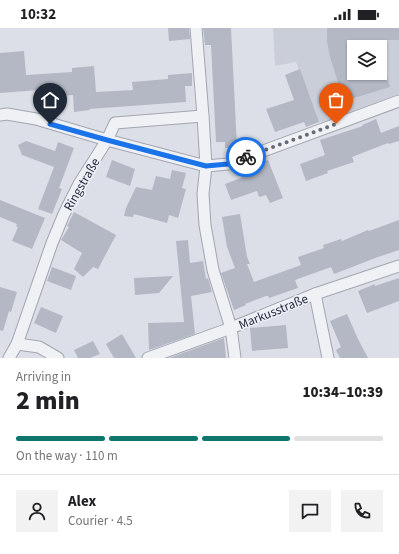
<!DOCTYPE html>
<meta charset="utf-8">
<style>
:root{--surface:#fff;--page:#f2f2f2;--text:#202124;--muted:#757577;--line:#e0e0e0;--accent:#0f766e}
body{margin:0;font-family:"Source Sans 3",sans-serif;background:var(--page);color:var(--text);height:100vh;display:flex;flex-direction:column;font-size:15px;white-space:nowrap}
*{box-sizing:border-box;margin:0}
p{font-size:13px;color:var(--muted)}
.icon{flex:none;width:22px;height:22px;fill:none;stroke:currentColor;stroke-width:2;stroke-linecap:round;stroke-linejoin:round}
.map{position:relative;height:330px;overflow:hidden}
.side{display:flex;flex-direction:column;background:var(--surface);flex:1}
.side>*{flex:none}
.fabs{position:absolute;left:347px;top:12px;display:grid;gap:8px}
.fabs a{display:grid;place-items:center;width:40px;height:40px;border-radius:0px;background:var(--surface);box-shadow:0 1px 3px #0004;font-size:20px}
.pin{position:absolute;display:grid;place-items:center;width:34px;height:34px;color:#fff;margin:-41px -17px;border-radius:50% 50% 50% 0;rotate:-45deg;box-shadow:0 0 4px #0007}
.pin .icon{rotate:45deg}
.courier{position:absolute;display:grid;place-items:center;width:40px;height:40px;margin:-20px;border:3px solid #1a73e8;border-radius:50%;background:#fff;color:#222;box-shadow:0 1px 5px #0007}
.summary em{font-style:normal;font-weight:800}
.summary div{display:flex;flex-direction:column-reverse}
.summary{display:flex;align-items:center;justify-content:space-between;height:68px;padding:0 16px}
h1{font-size:26px;font-weight:800;line-height:30px}
.bar{display:grid;grid-template-columns:repeat(4,1fr);gap:6px 4px;align-content:center;height:48px;padding:0 16px}
.bar i{height:5px;border-radius:3px;background:var(--line)}
.bar .active{background:var(--accent)}
.bar p{grid-column:span 4}
.line{display:flex;align-items:center;gap:10px;padding:0 16px;border-top:1px solid var(--line)}
.line div{flex:1}
.round{display:grid;place-items:center;flex:none;width:42px;height:42px;border-radius:0px;background:var(--page)}
.status{display:flex;justify-content:space-between;align-items:center;height:28px;padding:0 20px;background:var(--surface);direction:ltr}
.status svg{height:11px;fill:currentColor}
.map>svg:first-child{display:block}
</style>
<div class="status"><b>10:32</b><svg viewBox="0 0 49 12"><path d="M0 12V9h3v3zM5 12V6h3v6zM10 12V3h3v9zM15 12V0h3v12zM26 1h20v11H26zM47 4h2v5h-2z"/></svg></div>
<div class="map">
<svg width="399" height="330" viewBox="0 0 399 330">
<rect width="100%" height="100%" fill="#dcdfe7"/>
<path fill="#caced9" fill-rule="evenodd" d="M273 0H399V66L327 93 319 94 296 34 275 38ZM354 19H380V45H354Z"/>
<g fill="#b4b8c4">
<polygon points="168,0 189,0 190,11 169,13"/>
<polygon points="203,0 231,0 237,119 225,120 225,114 216,114 211,17 205,17"/>
<polygon points="327,0 399,0 399,12 376,12 378,19 354,19 354,45 386,45 390,59 344,73 330,29 327,13"/>
<polygon points="24,23 26,47 72,44 72,40 94,38 96,64 133,62 132,54 168,51 168,47 192,45 192,58 185,58 186,74 89,81 90,82 74,84 73,67 39,69 39,62 0,65 0,25"/>
<polygon points="300,41 319,94 306,99 304,94 275,104 266,81 294,72 285,47"/>
<polygon points="376,91 381,105 399,98 399,113 389,116 388,115 352,129 354,134 327,143 328,145 306,153 300,136 325,127 320,112 363,98 362,97"/>
<polygon points="26,113 55,123 58,114 74,120 59,160 62,161 52,186 38,181 54,139 22,127 18,117"/>
<polygon points="112,132 135,141 130,158 106,149"/>
<polygon points="268,132 283,170 270,175 266,167 259,169 257,163 231,172 225,156 246,148 243,141"/>
<polygon points="172,142 186,145 182,160 186,161 178,190 169,187 167,195 134,186 133,189 124,188 126,180 136,159 152,162 156,148 170,151"/>
<polygon points="0,172 45,190 32,221 12,213 18,199 16,198 17,196 0,189"/>
<polygon points="74,184 116,207 98,241 93,239 83,249 74,241 82,225 61,212 69,199 67,198"/>
<polygon points="240,186 247,229 250,236 247,236 254,254 301,237 298,229 324,220 323,217 341,211 342,213 368,202 369,203 399,192 399,222 378,229 334,246 331,239 295,252 298,260 269,270 268,268 266,268 245,276 246,277 234,282 221,245 235,240 227,219 222,189"/>
<polygon points="188,212 190,235 203,233 206,251 208,250 212,264 191,268 195,306 149,322 148,295 184,294 176,213"/>
<polygon points="52,239 76,248 71,262 47,253"/>
<polygon points="173,248 159,265 135,267 134,250"/>
<polygon points="399,250 399,273 367,285 358,263 375,256 375,258"/>
<polygon points="0,259 17,264 11,284 9,283 3,303 0,302"/>
<polygon points="41,279 63,288 56,305 34,295"/>
<polygon points="347,286 358,311 368,330 340,330 336,322 341,319 330,293"/>
<polygon points="286,297 288,320 252,323 250,300"/>
<polygon points="122,306 136,330 114,330 106,316"/>
<polygon points="224,310 226,330 169,330"/>
<polygon points="93,313 100,326 90,330 78,330 74,322"/>
</g>
<g fill="none" stroke-linecap="round" stroke-linejoin="round">
<defs>
<g id="minor">
<polyline points="196,0 203,88 206,138 203,166 205,197 213,242 231,300 235,330"/>
<polyline points="0,87 7,86 36,91 107,112 206,138 228,136 399,73"/>
<polyline points="315,266 328,330"/>
<polyline points="17,316 39,319 58,330"/>
<polyline points="9,330 17,316 52,215 64,186 79,156 107,112 115,95 203,88"/>
<polyline points="148,330 231,300 315,266 399,238"/>
</g>
</defs>
<use href="#minor" stroke="#a2a6b1" stroke-width="13"/>
<use href="#minor" stroke="#eff1f5" stroke-width="11"/>
</g>
<g fill="none" stroke-linecap="round" stroke-linejoin="round">
<polyline stroke="#666b79" stroke-width="4" stroke-dasharray="0 7.2" points="246,129 336,96"/>
<polyline stroke="#1a73e8" stroke-width="5" points="50,96 107,112 206,138 228,136 246,129"/>
</g>
<g text-anchor="middle" stroke-width="3.5" stroke-linejoin="round" paint-order="stroke">
<g font-size="13" fill="#262c3e" stroke="#eceff5">
<text transform="translate(81 156) rotate(-60)" y="5">Ringstraße</text>
<text transform="translate(273 283) rotate(-22)" y="5">Markusstraße</text>
</g>
</g>
</svg>
<div class="fabs">
<a><svg class="icon" aria-label="layers" viewBox="0 0 24 24"><path d="M12 4l9 5-9 5-9-5zM3 14l9 5 9-5"/></svg></a>
</div>
<div class="pin" style="left:336px;top:96px;background:#ea580c"><svg class="icon" aria-label="bag" viewBox="0 0 24 24"><path d="M5 8h14l-1 12H6zM9 8a3 3 0 0 1 6 0"/></svg></div>
<div class="pin" style="left:50px;top:96px;background:#1f2937"><svg class="icon" aria-label="home" viewBox="0 0 24 24"><path d="M3 11l9-7 9 7M6 9v11h12V9"/></svg></div>
<div class="courier" style="left:246px;top:129px"><svg class="icon" aria-label="bike" viewBox="0 0 24 24"><circle cx="6" cy="16" r="4"/><circle cx="18" cy="16" r="4"/><path d="M6 16l4-8h5l3 8M10 8l3 8H6M13 5h3"/></svg></div>
</div>
<section class="side">
<div class="summary"><div><h1>2 min</h1><p>Arriving in</p></div><em>10:34–10:39</em></div>
<div class="bar"><i class="active"></i><i class="active"></i><i class="active"></i><i></i><p>On the way · 110 m</p></div>
<div class="line" style="height:72px"><a class="round"><svg class="icon" aria-label="person" viewBox="0 0 24 24"><circle cx="12" cy="8" r="4"/><path d="M4 21q1-7 8-7t8 7"/></svg></a><div><b>Alex</b><p>Courier · 4.5</p></div><a class="round"><svg class="icon" aria-label="chat" viewBox="0 0 24 24"><path d="M4 5h16v11H9l-5 4z"/></svg></a><a class="round"><svg class="icon" aria-label="phone" viewBox="0 0 24 24"><path d="M5 4h4l2 5-3 2q2 4 5 5l2-3 5 2v4C11 20 4 13 5 4z"/></svg></a></div>
</section>
